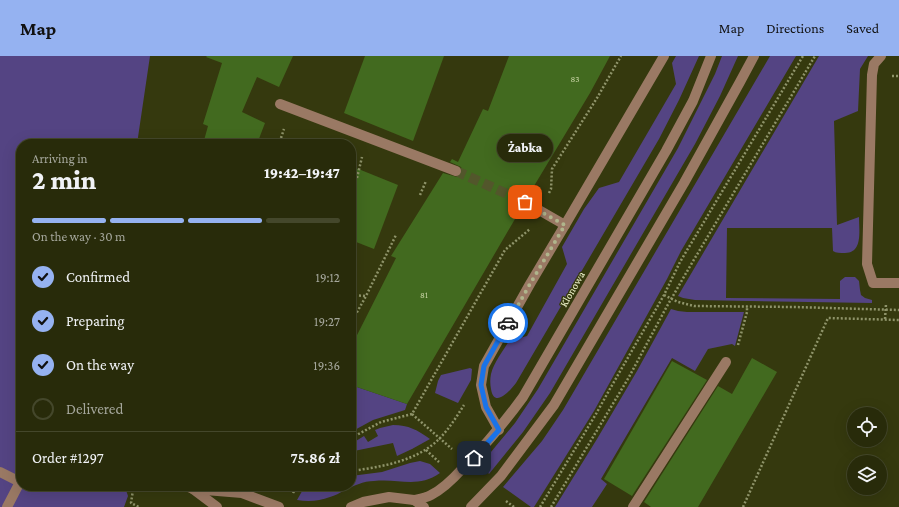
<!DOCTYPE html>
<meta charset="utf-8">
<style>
:root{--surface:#282b0a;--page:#343718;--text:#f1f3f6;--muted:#a5a79c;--line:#44472b;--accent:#95b2f1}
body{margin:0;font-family:"Crimson Pro",serif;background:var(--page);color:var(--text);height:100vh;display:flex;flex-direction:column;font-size:15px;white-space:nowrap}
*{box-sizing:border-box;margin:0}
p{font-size:13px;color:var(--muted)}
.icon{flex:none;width:22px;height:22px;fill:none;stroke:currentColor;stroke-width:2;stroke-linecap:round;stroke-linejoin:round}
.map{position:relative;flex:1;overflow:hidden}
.details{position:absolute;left:16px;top:83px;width:340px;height:352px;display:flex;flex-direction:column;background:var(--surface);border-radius:16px;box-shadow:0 4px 16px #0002,0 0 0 1px var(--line)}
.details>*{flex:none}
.buttons{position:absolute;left:847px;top:351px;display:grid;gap:8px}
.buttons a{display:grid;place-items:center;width:40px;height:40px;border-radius:50%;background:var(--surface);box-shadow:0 4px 16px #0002,0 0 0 1px var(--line);font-size:20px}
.pin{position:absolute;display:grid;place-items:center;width:34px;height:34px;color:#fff;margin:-17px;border-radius:8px;box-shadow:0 2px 6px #0006}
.courier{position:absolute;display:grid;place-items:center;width:40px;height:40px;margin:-20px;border:3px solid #1a73e8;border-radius:50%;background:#fff;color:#222;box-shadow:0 1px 5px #0007}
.bubble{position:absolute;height:28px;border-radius:14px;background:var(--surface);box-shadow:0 4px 16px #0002,0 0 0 1px var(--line);font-size:13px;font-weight:800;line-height:28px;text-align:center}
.overview em{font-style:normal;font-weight:800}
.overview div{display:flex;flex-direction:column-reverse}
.overview{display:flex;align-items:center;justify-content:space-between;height:68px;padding:0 16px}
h1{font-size:26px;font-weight:800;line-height:30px}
.bar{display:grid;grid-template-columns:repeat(4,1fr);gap:6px 4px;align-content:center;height:48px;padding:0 16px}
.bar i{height:5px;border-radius:3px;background:var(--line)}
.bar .current{background:var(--accent)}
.bar p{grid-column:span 4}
.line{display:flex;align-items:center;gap:10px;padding:0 16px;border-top:1px solid var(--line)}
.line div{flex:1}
ol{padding:0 16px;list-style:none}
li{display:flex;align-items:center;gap:12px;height:44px}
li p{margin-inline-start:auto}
li .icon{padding:4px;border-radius:50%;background:var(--accent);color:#111;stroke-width:4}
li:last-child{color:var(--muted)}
li i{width:22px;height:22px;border:2px solid var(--line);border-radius:50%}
header{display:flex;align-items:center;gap:24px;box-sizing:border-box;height:56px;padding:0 20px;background:var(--accent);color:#111}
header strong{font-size:19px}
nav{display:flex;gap:22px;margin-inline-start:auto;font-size:14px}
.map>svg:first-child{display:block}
</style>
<header>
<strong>Map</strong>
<nav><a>Map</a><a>Directions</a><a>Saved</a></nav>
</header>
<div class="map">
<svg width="899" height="451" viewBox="0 0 899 451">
<rect width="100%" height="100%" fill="#35390e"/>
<g fill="#544483">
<polygon points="0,0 150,0 137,88 21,88 21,430 122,430 125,431 128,440 124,451 0,451"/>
<path d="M676 0H699L679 44 659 83 516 327C510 335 494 353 491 333 490 328 490 323 491 318 494 306 503 295 509 285L527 280 567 208 562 191 584 153 599 132 619 126 676 28 672 7Z"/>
<polygon points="722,0 738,0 720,40 695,88 550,337 523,376 489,418 481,408 515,367 538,333 678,92 715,18"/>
<polygon points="770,0 796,0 681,195 667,223 594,355 534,451 531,451 503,431 542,385 563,354"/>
<path d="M819 0H868L860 13 858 55 834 65 837 169 859 161C859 175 863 197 845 197 840 197 836 197 833 195L832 172H727L726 242 840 243V225L845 221H855L859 225 860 234 861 239 865 242 872 244V247L695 244 683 242 678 240Z"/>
<polygon points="671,253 678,255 687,256 744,256 735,290 732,288 708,293 695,315 672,302 601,423 607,428 592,451 555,451 597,383 637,315"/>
<polygon points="470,312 472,313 471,324 458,347 435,337 438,325 441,319"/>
<polygon points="351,329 407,348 405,354 373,364 351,376"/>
<path d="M393 369C409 369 417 374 430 383L412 393 397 400 393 387 354 395 356 408 351 409V388L364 380 368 386 378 380 375 374 380 372Z"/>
<path d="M420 405 430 408 440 417C417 433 399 422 374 425 369 425 363 426 359 428 349 431 340 438 330 441 319 445 309 446 297 444L305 430H351V420L382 416 410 407Z"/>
</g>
<g fill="#426a1f">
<polygon points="207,0 293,0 279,31 257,21 242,56 265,67 257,88 203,88 208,70 203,68 222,7 206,1"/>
<polygon points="365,0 444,0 413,85 344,57"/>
<polygon points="509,0 610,0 590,37 528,140 522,140 520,142 519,146 522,151 407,348 351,329 351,291 396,202 391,200 443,117 457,121 460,120 462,118 462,114 461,111 450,106 452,103 458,106 483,53 488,55"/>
<polygon points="351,110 398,129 374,193 351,184"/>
<polygon points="752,302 777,316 698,451 651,451 644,446 718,330 732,338"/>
<polygon points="672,305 707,324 632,440 604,423"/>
</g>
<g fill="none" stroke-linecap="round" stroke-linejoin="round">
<polyline stroke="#52562b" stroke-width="10" stroke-dasharray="10 5" stroke-linecap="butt" points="456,115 525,146"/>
<g stroke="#8f946a" stroke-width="2.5" stroke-dasharray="2 2" stroke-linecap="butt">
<polyline points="892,20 899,20"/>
<polyline points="281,82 284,73"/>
<polyline points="357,122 362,101"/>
<polyline points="549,137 551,133 552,113 597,42 621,0"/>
<polyline points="420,139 426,125"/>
<polyline points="351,239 366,240"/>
<polyline points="664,239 678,246 694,250 794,251 899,254"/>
<polyline points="885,263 886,248"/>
<polyline points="351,267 366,240 396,179"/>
<polyline points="738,289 747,256 747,250"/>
<polyline points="412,358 452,393"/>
<polyline points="351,382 381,366 412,358 505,194 530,173"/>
<polyline points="426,394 439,406"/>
<path d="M351 415C381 411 418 405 440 382 449 373 457 360 464 349"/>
<polyline points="131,430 133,434 131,447 139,451"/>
<polyline points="293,437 297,430"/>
<polyline points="506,445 514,451"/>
<polyline points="540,451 596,358 611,331 664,239 680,206 803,0"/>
<polyline points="551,451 629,321 666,252 689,212 815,0"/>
<polyline points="743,451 828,262 899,264"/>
</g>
<g stroke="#9a7964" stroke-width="10">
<polyline points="881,0 874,8 872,19 867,208 873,227 899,227"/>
<polyline points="280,48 456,115"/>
<polyline points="525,146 565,169"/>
<polyline points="499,374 486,351 481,329 484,310 530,228 565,169 664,0"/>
<polyline points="0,416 20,426 21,424"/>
<polyline points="186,430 193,433 217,451"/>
<polyline points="193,433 242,437 279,451"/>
<path d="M414 444C419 443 426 442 431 439 443 433 453 423 462 413 485 390 504 367 523 341L666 95 693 45 711 0"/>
<polyline points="7,451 20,426"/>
<polyline points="351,451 363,446 389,441 414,444 424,451"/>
<polyline points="471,451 501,420 554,349 684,127 740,26 754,0"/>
<polyline points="633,451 726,306"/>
</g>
</g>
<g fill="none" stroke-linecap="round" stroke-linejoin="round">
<polyline stroke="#b0b58c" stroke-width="4" stroke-dasharray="0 7.2" points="508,267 530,228 565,169 541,156 525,146"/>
<polyline stroke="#1a73e8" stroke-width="5" points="474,402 499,374 486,351 481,329 484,310 508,267"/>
</g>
<g text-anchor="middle" stroke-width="3" stroke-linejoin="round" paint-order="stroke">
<g font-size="9" fill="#c7d4a4">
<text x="575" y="26">83</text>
<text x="424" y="242">81</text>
</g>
<g font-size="11" fill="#f3f8d0" stroke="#35390e">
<text transform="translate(572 233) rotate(-60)" y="4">Klonowa</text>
</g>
</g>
</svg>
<div class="buttons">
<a><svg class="icon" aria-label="locate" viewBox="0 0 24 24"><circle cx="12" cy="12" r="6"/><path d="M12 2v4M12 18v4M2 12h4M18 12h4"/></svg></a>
<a><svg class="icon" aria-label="layers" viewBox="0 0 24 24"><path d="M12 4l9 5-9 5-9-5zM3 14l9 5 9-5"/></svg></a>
</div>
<div class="pin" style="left:525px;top:146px;background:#ea580c"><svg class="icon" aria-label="bag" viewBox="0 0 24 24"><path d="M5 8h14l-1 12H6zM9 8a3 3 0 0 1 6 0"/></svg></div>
<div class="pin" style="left:474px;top:402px;background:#1f2937"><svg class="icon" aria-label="home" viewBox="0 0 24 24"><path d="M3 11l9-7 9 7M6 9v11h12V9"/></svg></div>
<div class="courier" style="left:508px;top:267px"><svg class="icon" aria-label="car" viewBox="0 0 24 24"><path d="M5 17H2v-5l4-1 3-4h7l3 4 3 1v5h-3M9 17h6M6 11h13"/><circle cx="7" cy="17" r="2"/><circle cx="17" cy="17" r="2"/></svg></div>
<div class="bubble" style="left:497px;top:78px;width:56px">Żabka</div>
<section class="details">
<div class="overview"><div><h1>2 min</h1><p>Arriving in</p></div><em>19:42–19:47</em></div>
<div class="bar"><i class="current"></i><i class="current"></i><i class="current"></i><i></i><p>On the way · 30 m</p></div>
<ol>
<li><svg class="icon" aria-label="check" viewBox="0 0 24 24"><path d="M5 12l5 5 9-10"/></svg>Confirmed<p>19:12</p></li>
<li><svg class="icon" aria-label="check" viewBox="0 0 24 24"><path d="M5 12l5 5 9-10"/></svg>Preparing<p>19:27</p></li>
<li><svg class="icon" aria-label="check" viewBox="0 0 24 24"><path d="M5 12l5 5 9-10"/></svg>On the way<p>19:36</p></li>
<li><i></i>Delivered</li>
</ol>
<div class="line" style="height:52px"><div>Order #1297</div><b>75.86 zł</b></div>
</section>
</div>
